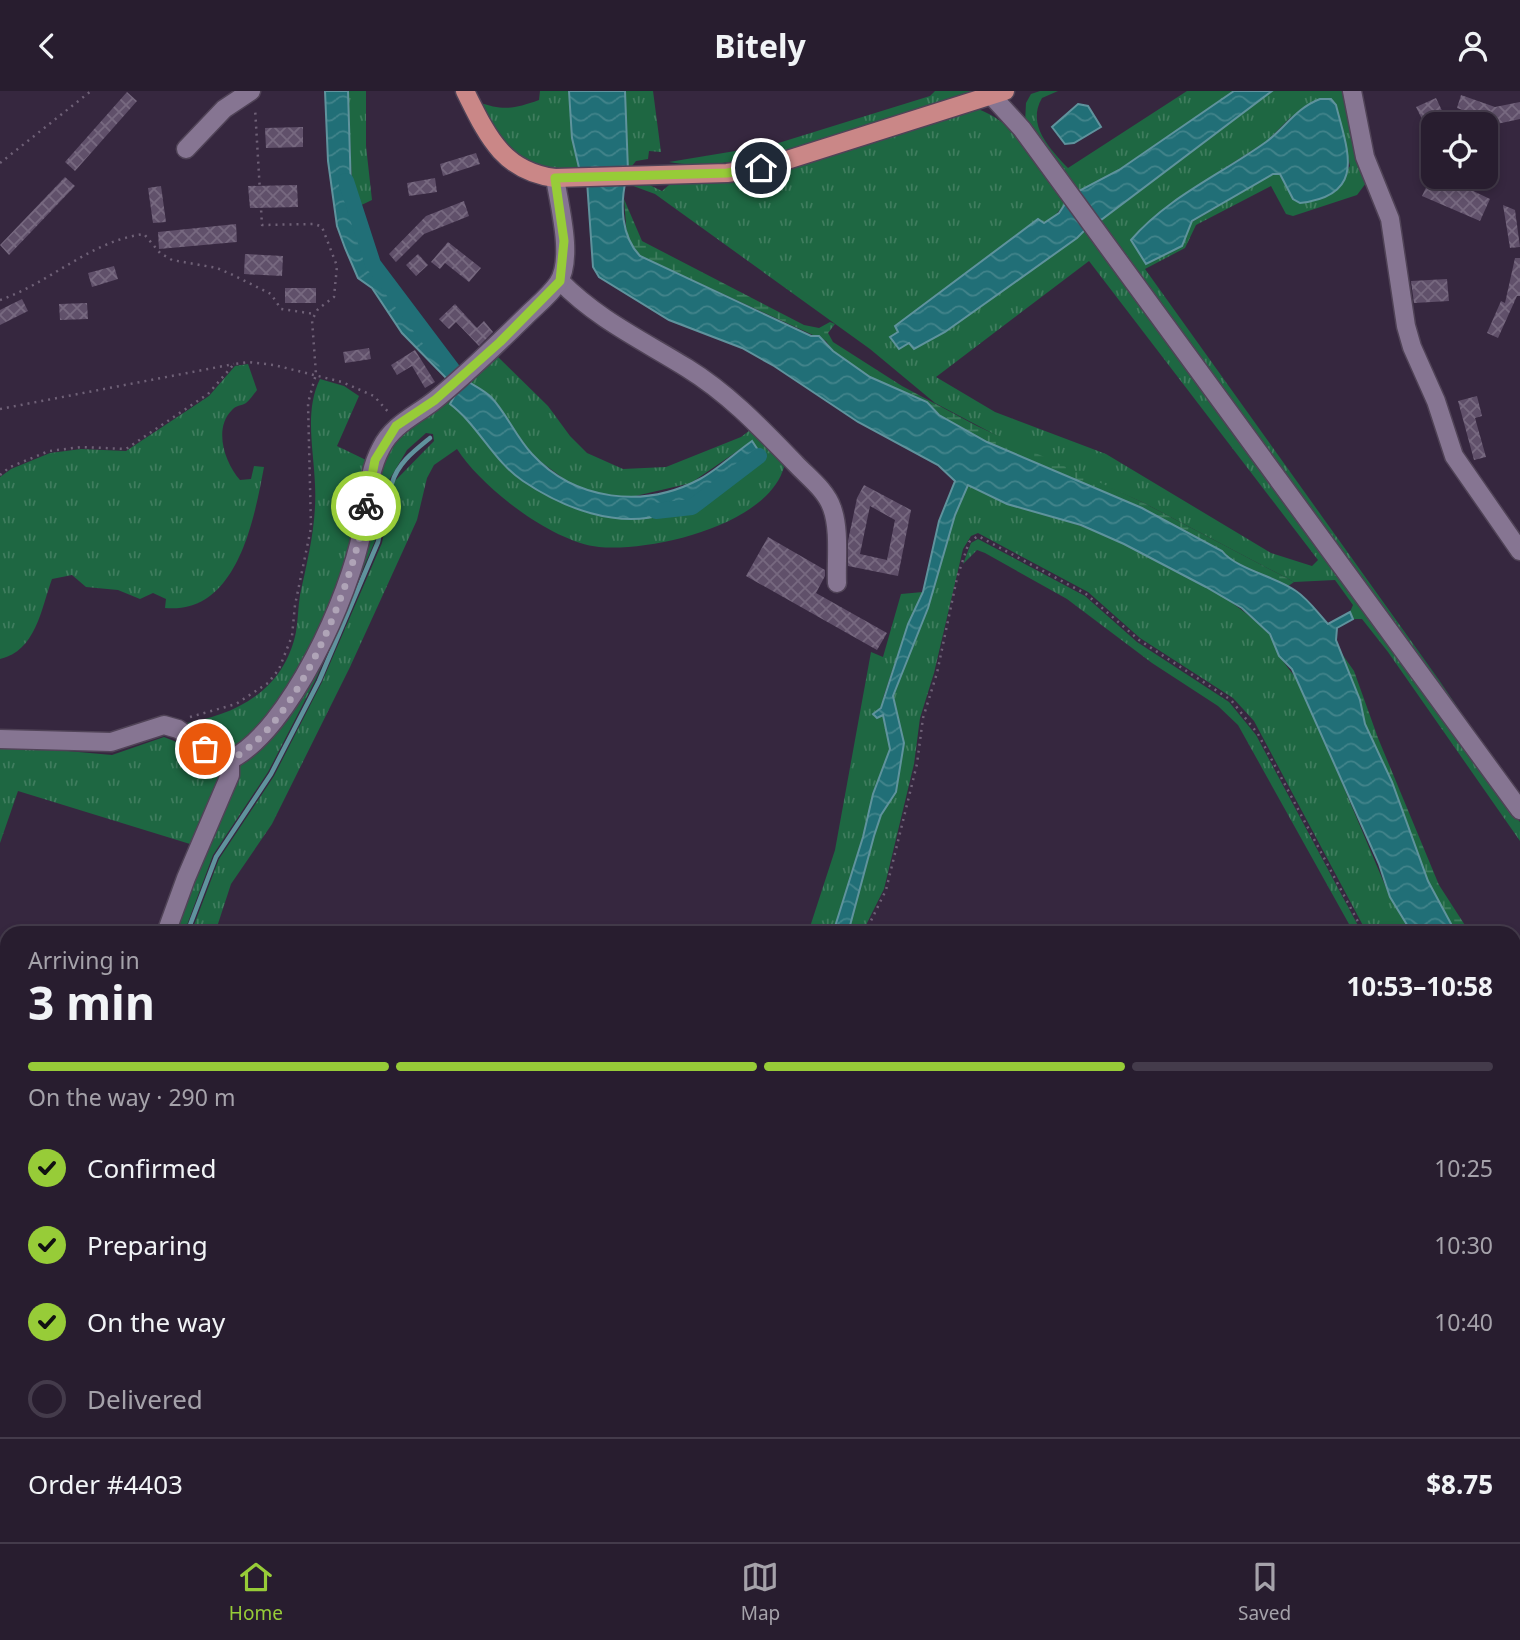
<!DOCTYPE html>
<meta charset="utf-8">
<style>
:root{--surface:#281d2f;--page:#302637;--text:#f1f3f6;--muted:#a5a2aa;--line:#443b4b;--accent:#97cc38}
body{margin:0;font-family:"Noto Sans",sans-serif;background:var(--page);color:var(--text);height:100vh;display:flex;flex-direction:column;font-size:26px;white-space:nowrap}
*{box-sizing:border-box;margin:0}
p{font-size:23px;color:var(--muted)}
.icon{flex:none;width:38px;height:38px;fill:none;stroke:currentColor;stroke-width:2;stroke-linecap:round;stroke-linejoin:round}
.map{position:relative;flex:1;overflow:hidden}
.sheet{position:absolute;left:0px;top:835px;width:1521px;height:618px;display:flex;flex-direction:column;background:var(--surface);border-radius:21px 21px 0 0;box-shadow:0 4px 10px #0003,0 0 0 2px var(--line)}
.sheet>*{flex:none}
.tools{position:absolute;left:1421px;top:21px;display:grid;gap:14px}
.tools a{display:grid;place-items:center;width:77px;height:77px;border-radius:14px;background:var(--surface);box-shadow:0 4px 10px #0003,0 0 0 2px var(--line);font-size:35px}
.pin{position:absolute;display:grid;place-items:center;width:60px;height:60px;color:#fff;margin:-30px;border:4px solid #fff;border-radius:50%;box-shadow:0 2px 7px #0007}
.courier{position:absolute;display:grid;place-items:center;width:70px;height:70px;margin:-35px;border:5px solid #97cc38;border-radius:50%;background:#fff;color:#222;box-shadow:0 2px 9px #0007}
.overview em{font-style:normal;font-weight:700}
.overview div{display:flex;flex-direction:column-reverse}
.overview{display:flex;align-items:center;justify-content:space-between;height:119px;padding:0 28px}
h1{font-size:46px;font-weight:700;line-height:52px}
.bar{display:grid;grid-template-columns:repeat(4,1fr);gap:10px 7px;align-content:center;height:84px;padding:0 28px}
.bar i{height:9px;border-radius:5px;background:var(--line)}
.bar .selected{background:var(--accent)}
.bar p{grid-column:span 4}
.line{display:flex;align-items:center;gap:18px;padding:0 28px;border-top:2px solid var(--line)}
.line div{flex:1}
ol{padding:0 28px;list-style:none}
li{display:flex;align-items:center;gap:21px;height:77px}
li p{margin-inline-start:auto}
li .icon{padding:7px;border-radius:50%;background:var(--accent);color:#111;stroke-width:4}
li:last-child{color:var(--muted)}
li i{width:38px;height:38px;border:4px solid var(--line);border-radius:50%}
header{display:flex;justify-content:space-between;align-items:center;height:91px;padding:0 28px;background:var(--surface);font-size:32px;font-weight:700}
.tabs{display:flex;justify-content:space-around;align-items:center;height:98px;border-top:2px solid var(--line);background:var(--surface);font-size:19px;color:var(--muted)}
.tabs a{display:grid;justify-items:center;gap:4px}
.tabs .selected{color:var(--accent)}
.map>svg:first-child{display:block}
</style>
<header><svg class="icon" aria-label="back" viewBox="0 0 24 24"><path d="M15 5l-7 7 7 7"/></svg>Bitely<svg class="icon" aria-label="person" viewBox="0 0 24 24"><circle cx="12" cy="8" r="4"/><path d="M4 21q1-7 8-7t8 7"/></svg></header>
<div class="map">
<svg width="1520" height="1451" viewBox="0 0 1520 1451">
<defs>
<pattern id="grass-tufts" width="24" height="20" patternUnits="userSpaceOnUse" patternTransform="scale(1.75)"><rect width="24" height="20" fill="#1e6742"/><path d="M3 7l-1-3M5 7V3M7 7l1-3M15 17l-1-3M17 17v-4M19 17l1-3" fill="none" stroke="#3f7d5e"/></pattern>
<pattern id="wetland-marsh" width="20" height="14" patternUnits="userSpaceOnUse" patternTransform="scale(1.75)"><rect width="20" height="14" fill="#1e6742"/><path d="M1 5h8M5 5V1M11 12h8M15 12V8" fill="none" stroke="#3f7d5e"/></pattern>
<pattern id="water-waves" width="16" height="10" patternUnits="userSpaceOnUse" patternTransform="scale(1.75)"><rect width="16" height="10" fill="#216f77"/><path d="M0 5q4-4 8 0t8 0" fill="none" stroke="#42848b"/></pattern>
<pattern id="building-cross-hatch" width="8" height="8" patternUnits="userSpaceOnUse" patternTransform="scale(1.75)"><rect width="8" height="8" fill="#60506a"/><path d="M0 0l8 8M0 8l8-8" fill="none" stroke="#776980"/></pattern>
</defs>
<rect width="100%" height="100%" fill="#36273f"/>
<g fill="url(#grass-tufts)" fill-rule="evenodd">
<polygon points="348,0 366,0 366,55 372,109 353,118"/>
<path d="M540 0H569L572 47 580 81 553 83 516 70 478 11C503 20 514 18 539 9Z"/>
<polygon points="625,0 653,0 661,61 649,60 648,68 636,70 628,80"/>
<path d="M935 0H979C904 25 743 86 669 71L772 54 930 5Z"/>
<path d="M1040 0H1058L1042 7C1026 34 1050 58 1068 77L1187 0H1234L1119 79 1075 102 1025 33 1026 12 1031 3Z"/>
<path d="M1272 0H1346L1350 38 1366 92 1357 104 1293 125 1286 123 1271 95 1196 134 1185 157 1145 178 1439 589 1520 708 1097 132ZM1336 14 1350 75C1334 101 1325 113 1293 108L1280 83H1273L1192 131 1185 148 1146 173 1131 149 1144 135 1181 105 1267 50 1291 26Z"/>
<path d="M978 18C1021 35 1041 74 1067 110L1053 127 988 165 895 235 899 241 891 246 899 258 909 252 914 257 945 241 1077 147 1087 137 1520 731V750L1388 561 1362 528H1353L1350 521 1353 514 1335 489 1294 491 1142 411 1028 361 935 312 870 258 655 103 625 92 639 89 662 100 669 94 685 89ZM1089 170 1318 469 1312 475 1271 462 1106 363 995 321 936 286Z"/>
<path d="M497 265 548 315 570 345 587 362 623 378 666 376 741 346 754 336 784 376C768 434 652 461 599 456 552 451 482 397 457 358L434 374 427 387 417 429 350 576 272 733 231 793 215 842H191L219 768 274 685 322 591 382 452 391 406 385 405 375 450 316 588 268 681 213 764 184 842H171L239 674 295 605 368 419 391 347 455 303 450 313C478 334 495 372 524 390 579 426 651 441 710 403 728 392 741 372 758 359L752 350 691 392 627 407 608 405 575 396 541 371 526 357 490 305 464 288ZM426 342 433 343 434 350 391 394 388 391 407 359Z"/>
<path d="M248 273 257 299C254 303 250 309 246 312 241 315 236 314 232 319 213 338 225 372 240 389L251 388 254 375 264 376C254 429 237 524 165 517L166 508 153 502 140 508 118 499 86 496 72 484 52 488C41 518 36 560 0 568V386L11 378 50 362 81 358 126 360 209 305 235 275Z"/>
<path d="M320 288 344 295 359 305 337 355 366 369 357 435 342 486 300 581 260 639 225 664 180 633C235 625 284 600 296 541 298 529 298 517 300 504 308 467 317 432 315 394 314 360 304 320 320 288Z"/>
<path d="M968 394C1004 412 1041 420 1078 434 1136 454 1226 498 1268 542 1275 549 1275 557 1280 565 1286 576 1295 584 1301 595L1390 806 1412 842H1367L1254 630 1233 607 1140 547 1088 501 978 442 971 445 963 458 934 582 920 627 914 673 884 798 862 842H848L874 745 881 724 896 700 904 652 893 605 928 517 955 424Z"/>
<polygon points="978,448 1085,505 1137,551 1229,611 1256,644 1362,842 1354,842 1238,634 1218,615 1152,572 1067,508 985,462 977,459 963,473 971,452"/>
<polygon points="923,501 908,533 884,604 881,617 890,658 873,703 863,746 833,842 808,842 835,759 871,561 883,566 901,503"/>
<polygon points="164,646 189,656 224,687 190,753 18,700 0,752 0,654 112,664"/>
<polygon points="1514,967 1520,974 1520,1030 1514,1023"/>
</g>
<g fill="url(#wetland-marsh)">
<polygon points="624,108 642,150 804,234 819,237 830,231 835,233 828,242 833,251 902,295 977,335 1142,411 1294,491 1287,496 1227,467 1222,460 1142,417 987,351 939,324 926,311 870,286 833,260 826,250 640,165 627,146"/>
<polygon points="1340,560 1354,580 1378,647 1439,794 1470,842 1456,842 1428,790 1392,691 1365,633 1360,609"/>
</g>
<g fill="url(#water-waves)" stroke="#5f939d" stroke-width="2">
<polygon points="325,0 348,0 351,99 359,152 382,193 401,210 429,250 457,281 447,288 402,242 372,197 358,187 345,157 337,135 328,70"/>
<polygon points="569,0 625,0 628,80 580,81 572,47"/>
<polygon points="1234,0 1272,0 1097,132 1075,102 1119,79"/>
<path d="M1320 8H1331L1336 14C1347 59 1368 104 1300 112L1293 108 1280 83H1273L1192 130 1182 155 1146 173 1131 149C1168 106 1220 84 1266 51 1285 37 1296 17 1320 8Z"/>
<polygon points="1078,13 1088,15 1101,36 1074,52 1065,53 1052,36"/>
<path d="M626 88C620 114 621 145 640 165L811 245H819L833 260 870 286 927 311 939 324 987 351 1142 417 1222 460C1236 478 1277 486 1296 500 1308 508 1318 522 1328 533L1350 521 1353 528 1337 537 1336 549 1360 609 1365 633 1392 691 1428 790 1456 842H1412L1390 806 1379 773 1292 578 1279 565 1270 543 1242 517 1206 496 1124 453 1081 434 1007 413 968 394 955 424 928 517 893 605 904 652 896 701 881 724 874 745 848 842H833L863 746 873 703 890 658 883 624 877 627 873 623 881 617 908 533 923 501 939 430 955 390 938 374 858 331 774 275 742 257 669 229 599 186 593 176 587 90Z"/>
<polygon points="1067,110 1087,137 1077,147 945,241 914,258 909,252 899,258 890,246 898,241 895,235 1038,128 1044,132 1059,122"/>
<path d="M464 288C473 294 484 299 491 306 507 323 516 346 532 363 575 410 644 418 700 388 718 378 735 362 752 350L758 359 748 366 751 371C736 390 711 404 689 412 681 415 673 420 665 423 617 438 563 417 523 390 494 371 478 334 450 313Z"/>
<polygon points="1514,908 1520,914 1520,974 1514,967"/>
</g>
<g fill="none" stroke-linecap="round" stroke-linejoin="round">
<g stroke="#5f939d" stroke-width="4.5">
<path d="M392 392C398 372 414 360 430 347"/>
<polyline points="187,842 216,766 271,683 319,590 378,451 388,405"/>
</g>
<g stroke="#216f77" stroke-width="16">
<polyline points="346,90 373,173 452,278"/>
<polyline points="656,420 692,416 759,365"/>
</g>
</g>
<g fill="url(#building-cross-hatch)" fill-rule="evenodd">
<polygon points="127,1 137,10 75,80 65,71"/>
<polygon points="1461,4 1495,16 1520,11 1520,28 1492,34 1491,29 1457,17"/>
<polygon points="1436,7 1445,26 1426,36 1416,16"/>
<polygon points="303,36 303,56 266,57 265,37"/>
<polygon points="476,62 480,73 443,85 440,73"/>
<polygon points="65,86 75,95 9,164 0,154"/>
<polygon points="1431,86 1444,86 1490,108 1480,130 1422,105"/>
<polygon points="435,87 437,101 409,105 407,92"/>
<polygon points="297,94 298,116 250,117 248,95"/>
<polygon points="161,95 166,131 153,132 148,97"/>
<polygon points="464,110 469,125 424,143 396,171 389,163 426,125"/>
<polygon points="1503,114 1515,119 1520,156 1510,157"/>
<polygon points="236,133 237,151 159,158 158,141"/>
<polygon points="448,151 481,177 469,191 445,172 440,178 431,171"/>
<polygon points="245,163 283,165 282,185 244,183"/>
<polygon points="418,163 428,174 416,185 406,174"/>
<polygon points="1515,167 1520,167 1520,205 1517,205 1498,247 1487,242 1501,210 1505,212"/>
<polygon points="114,175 118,188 92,196 88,182"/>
<polygon points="1447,188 1449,210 1414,212 1411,190"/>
<rect x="285" y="197" width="31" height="15"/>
<polygon points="22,208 28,220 0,234 0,219"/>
<polygon points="87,212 88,228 60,229 59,213"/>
<polygon points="455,213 477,237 484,230 493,241 479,255 456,231 449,238 439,228"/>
<polygon points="369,257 371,268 345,272 343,261"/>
<polygon points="415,259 435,291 425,297 412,275 397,284 391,274"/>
<polygon points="1477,305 1482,325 1475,327 1486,366 1474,369 1458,310"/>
<path d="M864 394 911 419 898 485 848 475V450L857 407ZM870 415 895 429 887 469 860 463Z"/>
<polygon points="768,446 825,479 825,485 816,502 887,542 877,559 746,485"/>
</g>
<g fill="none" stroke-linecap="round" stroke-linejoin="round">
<defs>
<g id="minor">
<polyline points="1352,0 1365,66 1390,128 1406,235 1412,256 1436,310 1454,365 1520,460"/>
<polyline points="991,4 1022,38 1520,719"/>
<polyline points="186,58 224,18 251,0"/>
<path d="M560 190C597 228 642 249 687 277 729 303 761 337 795 372 808 386 826 399 832 417 840 439 836 469 837 492"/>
<path d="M0 648 111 651 164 634 178 638 217 666 230 669C290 639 350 504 362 440 368 412 367 383 381 357 393 333 415 325 435 309 467 283 496 254 525 226 536 215 550 204 558 192 574 168 559 113 555 87"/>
<polyline points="166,842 186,787 230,684 230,669"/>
<polyline points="0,952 7,953"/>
<polyline points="0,1063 7,1061"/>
<polyline points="0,1279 7,1288"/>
<polyline points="0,1434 7,1433"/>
<polyline points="92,1446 94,1451"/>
<polyline points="1421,1446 1425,1451"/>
<polyline points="341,1451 353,1446"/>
</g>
<path id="major" d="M465 0C487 44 502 80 555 87L727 82 762 77 1005 0"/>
</defs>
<use href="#minor" stroke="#504357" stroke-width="21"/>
<use href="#major" stroke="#504357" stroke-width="21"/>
<g stroke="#6f6177" stroke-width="2.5" stroke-dasharray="2 5" stroke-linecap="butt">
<polyline points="0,72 91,0"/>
<path d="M0 209C50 192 90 150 144 143L160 162 172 169 217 177 233 184 271 203 281 218 315 223"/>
<polyline points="0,318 234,273"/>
<polyline points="0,384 10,376 49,360 82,356 126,358 208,303 234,273 248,271 274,274 342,291 374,305 390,323"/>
<polyline points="190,626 236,613 268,592 279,578 292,545 295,514 311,437 308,312 316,283 312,229 318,218 334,206 337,175 322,136 315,133 262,134 255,17"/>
<polyline points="865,842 886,799 917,673 923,627 937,582 957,487 969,451 978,445 1086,503 1139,549 1231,609 1258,643 1364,842"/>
<polyline points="1514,1027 1520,1034"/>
</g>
<use href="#minor" stroke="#867592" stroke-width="18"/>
<use href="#major" stroke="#ca8787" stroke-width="18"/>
</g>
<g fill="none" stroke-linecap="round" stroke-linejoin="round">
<path stroke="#afa4b7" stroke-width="7" stroke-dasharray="0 12.6" d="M205 658 230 669C299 634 355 488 366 415"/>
<polyline stroke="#97cc38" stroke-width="9" points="366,415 375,369 396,335 435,309 500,251 560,190 564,150 555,87 727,82 761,77"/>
</g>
</svg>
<div class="tools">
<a><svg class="icon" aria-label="locate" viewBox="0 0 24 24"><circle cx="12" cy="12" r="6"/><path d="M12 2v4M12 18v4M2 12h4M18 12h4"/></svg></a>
</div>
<div class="pin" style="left:205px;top:658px;background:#ea580c"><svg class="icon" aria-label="bag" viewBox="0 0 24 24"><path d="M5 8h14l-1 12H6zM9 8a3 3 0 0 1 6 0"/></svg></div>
<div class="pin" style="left:761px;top:77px;background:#1f2937"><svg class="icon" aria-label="home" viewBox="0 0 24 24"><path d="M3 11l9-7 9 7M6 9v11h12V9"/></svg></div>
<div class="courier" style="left:366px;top:415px"><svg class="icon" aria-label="bike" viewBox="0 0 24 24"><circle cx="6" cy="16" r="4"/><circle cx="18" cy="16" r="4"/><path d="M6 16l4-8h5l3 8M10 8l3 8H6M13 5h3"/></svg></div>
<section class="sheet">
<div class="overview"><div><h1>3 min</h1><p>Arriving in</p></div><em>10:53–10:58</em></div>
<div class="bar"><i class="selected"></i><i class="selected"></i><i class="selected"></i><i></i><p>On the way · 290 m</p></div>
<ol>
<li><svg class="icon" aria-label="check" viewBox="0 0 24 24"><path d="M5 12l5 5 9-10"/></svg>Confirmed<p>10:25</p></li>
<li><svg class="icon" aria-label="check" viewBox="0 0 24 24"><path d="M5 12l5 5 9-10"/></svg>Preparing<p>10:30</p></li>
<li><svg class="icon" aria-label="check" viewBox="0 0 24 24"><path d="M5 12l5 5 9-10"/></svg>On the way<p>10:40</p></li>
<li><i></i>Delivered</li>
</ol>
<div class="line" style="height:91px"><div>Order #4403</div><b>$8.75</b></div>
</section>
</div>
<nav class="tabs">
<a class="selected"><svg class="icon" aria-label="home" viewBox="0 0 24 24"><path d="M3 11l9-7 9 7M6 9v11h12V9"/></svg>Home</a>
<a><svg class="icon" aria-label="map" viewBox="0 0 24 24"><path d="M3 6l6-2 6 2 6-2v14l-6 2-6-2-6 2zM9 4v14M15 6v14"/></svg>Map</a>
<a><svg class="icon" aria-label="saved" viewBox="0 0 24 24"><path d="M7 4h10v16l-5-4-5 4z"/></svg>Saved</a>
</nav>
